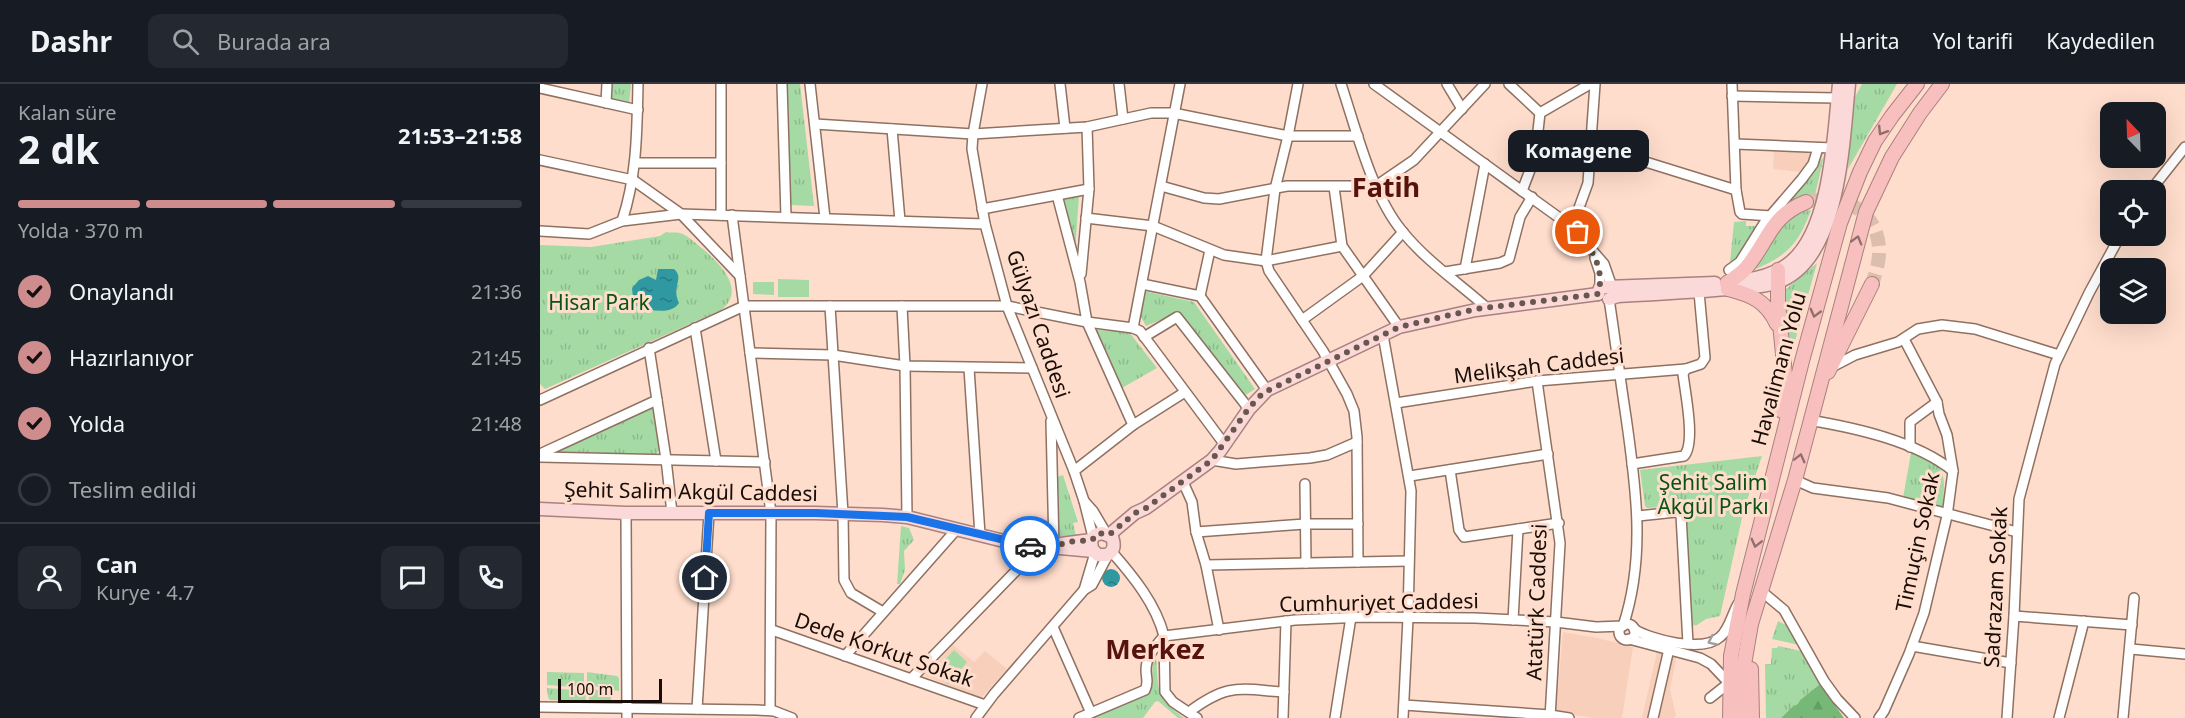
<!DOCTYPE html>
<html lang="tr">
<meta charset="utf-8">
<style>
:root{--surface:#171b24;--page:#242831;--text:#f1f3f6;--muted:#9ea1a6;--line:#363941;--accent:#ce8c8d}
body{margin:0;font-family:"Noto Sans",sans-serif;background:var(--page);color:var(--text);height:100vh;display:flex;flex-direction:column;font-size:22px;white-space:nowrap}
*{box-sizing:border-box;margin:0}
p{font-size:20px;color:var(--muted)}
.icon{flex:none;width:33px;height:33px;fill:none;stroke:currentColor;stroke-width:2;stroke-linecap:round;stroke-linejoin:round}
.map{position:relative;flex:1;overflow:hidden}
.side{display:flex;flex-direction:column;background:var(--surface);width:540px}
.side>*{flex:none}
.needle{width:39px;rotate:337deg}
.fabs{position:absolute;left:1560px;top:18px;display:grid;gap:12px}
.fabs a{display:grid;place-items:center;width:66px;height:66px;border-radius:12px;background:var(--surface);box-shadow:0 6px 24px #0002;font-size:30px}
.scale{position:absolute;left:18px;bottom:15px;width:104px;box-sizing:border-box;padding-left:6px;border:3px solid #180d07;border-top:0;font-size:16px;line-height:21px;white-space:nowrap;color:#180d07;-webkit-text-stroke:4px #fdc;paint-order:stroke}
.pin{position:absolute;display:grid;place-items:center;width:51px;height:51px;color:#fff;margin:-26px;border:3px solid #fff;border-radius:50%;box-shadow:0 2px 6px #0007}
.courier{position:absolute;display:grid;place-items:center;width:60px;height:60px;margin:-30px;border:4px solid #1a73e8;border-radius:50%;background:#fff;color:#222;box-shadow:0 2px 8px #0007}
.bubble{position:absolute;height:42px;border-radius:12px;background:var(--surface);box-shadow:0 6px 24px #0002;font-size:20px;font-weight:700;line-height:42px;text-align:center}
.overview em{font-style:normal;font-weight:700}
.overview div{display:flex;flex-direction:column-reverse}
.overview{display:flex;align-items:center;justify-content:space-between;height:102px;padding:0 18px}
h1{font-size:39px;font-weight:700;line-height:45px}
.bar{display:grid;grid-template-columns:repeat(4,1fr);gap:9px 6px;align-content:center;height:72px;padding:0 18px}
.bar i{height:8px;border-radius:4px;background:var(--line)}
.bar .on{background:var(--accent)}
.bar p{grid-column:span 4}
.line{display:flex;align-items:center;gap:15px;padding:0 18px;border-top:2px solid var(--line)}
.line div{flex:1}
.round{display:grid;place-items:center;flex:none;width:63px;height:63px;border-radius:12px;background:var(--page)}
ol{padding:0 18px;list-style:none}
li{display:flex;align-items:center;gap:18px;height:66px}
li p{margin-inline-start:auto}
li .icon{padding:6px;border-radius:50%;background:var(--accent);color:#111;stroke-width:4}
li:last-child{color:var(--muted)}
li i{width:33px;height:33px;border:3px solid var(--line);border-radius:50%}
header{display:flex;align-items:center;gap:36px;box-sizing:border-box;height:84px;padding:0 30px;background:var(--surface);border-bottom:2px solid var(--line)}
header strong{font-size:28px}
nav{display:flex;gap:33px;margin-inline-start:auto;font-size:21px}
.search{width:420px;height:54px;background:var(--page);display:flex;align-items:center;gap:15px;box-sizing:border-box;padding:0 21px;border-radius:12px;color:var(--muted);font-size:22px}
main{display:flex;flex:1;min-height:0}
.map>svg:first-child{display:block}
</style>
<header>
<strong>Dashr</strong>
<div class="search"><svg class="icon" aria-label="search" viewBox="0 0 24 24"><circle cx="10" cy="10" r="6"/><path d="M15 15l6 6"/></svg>Burada ara</div>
<nav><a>Harita</a><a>Yol tarifi</a><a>Kaydedilen</a></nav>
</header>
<main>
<section class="side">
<div class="overview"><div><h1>2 dk</h1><p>Kalan süre</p></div><em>21:53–21:58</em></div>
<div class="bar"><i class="on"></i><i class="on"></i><i class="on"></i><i></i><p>Yolda · 370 m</p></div>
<ol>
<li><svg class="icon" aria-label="check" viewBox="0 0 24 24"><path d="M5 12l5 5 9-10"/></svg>Onaylandı<p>21:36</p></li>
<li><svg class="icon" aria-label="check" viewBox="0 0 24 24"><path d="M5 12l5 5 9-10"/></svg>Hazırlanıyor<p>21:45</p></li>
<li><svg class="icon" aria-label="check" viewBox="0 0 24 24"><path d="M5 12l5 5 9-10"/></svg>Yolda<p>21:48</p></li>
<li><i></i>Teslim edildi</li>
</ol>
<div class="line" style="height:108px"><a class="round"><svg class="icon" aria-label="person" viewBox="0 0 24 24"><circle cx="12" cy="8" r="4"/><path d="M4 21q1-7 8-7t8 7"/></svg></a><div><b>Can</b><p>Kurye · 4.7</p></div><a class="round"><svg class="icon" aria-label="chat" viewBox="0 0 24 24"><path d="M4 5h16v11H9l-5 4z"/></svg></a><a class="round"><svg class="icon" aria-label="phone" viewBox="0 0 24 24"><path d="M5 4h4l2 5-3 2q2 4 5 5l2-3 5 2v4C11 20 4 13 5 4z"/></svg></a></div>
</section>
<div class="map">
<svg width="1645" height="634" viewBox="0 0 1645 634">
<defs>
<pattern id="grass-tufts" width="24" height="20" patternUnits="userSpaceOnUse" patternTransform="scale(1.5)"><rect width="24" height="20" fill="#a5daa4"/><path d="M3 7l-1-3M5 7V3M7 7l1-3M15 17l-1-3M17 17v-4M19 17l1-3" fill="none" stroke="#8dba8c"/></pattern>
<pattern id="forest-firs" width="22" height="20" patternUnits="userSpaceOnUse" patternTransform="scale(1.5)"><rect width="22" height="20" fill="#76b977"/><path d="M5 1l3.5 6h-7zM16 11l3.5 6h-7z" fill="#659e65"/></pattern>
<pattern id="water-ripples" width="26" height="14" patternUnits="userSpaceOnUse" patternTransform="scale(1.5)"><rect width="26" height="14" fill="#2f98a1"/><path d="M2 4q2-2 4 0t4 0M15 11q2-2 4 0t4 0" fill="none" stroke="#277a81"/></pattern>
</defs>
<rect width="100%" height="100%" fill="#fdc"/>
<g fill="#f7cfba">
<polygon points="1234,65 1276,67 1261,88 1233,85"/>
<polygon points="1023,548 1057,554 1093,563 1082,634 1054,634 1016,628"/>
<polygon points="413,561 434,578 445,567 467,585 441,614 385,592"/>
<polygon points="1117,568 1137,571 1130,605 1136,632 1134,634 1102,634"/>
</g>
<g fill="url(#grass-tufts)">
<polygon points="71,0 91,0 89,21 70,15"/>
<polygon points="247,0 260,0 274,122 250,121"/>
<polygon points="1322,0 1357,0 1308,85 1314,15"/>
<polygon points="1284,72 1275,111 1249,118 1263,102"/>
<polygon points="539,112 535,167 522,114"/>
<path d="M1271 126C1258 161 1247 172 1213 186 1227 162 1240 129 1271 126Z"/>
<polygon points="1206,137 1206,142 1219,142 1195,182 1190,178 1194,138"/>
<path d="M126 148C130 149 136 148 140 149 149 152 156 160 163 165 180 180 207 206 181 226L5 305 0 300V161L51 163 120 152Z"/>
<polygon points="1277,179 1250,275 1245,206"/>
<polygon points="604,207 654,218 715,305 704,312 639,228 606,242 601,233"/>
<polygon points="556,246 589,248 617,284 582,304"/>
<polygon points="110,323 116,327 121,363 116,371 7,369"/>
<path d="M1371 369C1408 382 1405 388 1403 425L1363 414Z"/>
<polygon points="1222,372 1204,425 1180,532 1166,535 1157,541 1151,542 1144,428 1137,422 1107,424 1105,422 1100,386"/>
<polygon points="523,391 538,438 533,439 536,452 519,452 517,393"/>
<polygon points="361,442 369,444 374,456 364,467 365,486 360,500 357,500"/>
<polygon points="1238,537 1246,541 1259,561 1232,555"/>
<polygon points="1238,562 1261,567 1280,600 1260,616 1259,620 1252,623 1241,634 1226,634 1225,580 1231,580 1232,564 1237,564"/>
<path d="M616 572C619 607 614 611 644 634H638L618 617 615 618 603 634H550L610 607C615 595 609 583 616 572Z"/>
<polygon points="7,588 44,589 44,600 34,603 7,601"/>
<polygon points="47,588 77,592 79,594 79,607 47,601"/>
<polygon points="7,604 35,606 45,604 46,617 10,616 8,613"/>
<polygon points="48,604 71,609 71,617 49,617"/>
</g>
<polygon fill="url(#forest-firs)" points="1280,600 1304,634 1241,634 1252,623 1258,620 1260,616"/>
<g fill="#a5daa4">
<polygon points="238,195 269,196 269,213 238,213"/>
<polygon points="213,198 234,198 234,211 213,210"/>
<polygon points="414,566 427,578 408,600 394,588"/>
</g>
<g fill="url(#water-ripples)">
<path d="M118 185H134C145 195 131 201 139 219 132 229 120 227 109 226L106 220 94 223 92 204 99 196 108 192 116 196Z"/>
<circle cx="571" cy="494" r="9"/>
</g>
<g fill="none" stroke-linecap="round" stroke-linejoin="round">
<path stroke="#dcbeae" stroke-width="14" stroke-dasharray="14 7" stroke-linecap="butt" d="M1266 118C1300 109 1336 124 1339 163 1340 176 1336 188 1332 200"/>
<defs>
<g id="minor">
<polyline points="242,0 246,133"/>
<polyline points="270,0 285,134"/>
<polyline points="442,0 433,50 432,65 445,140 467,222 534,387 544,417 553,453"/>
<polyline points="520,0 525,44"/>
<polyline points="579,0 583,35"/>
<polyline points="758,0 748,52 735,105 726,177 729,187 783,267 807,310 814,327 817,353 818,478"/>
<path d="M801 0C816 45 832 111 862 147 886 177 919 199 947 224"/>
<polyline points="834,0 1032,143 1064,180 1072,203"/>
<polyline points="907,0 922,25"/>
<polyline points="969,0 1000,29"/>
<polyline points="1192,0 1196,106 1200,128 1202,130 1231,132"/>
<polyline points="0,4 98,26"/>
<polyline points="1192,12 1297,14"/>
<polyline points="66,19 67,0"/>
<polyline points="275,40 433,50 547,43 611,29 633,29 748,52 818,52"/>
<polyline points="352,45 360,137"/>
<polyline points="1195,60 1292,64"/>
<polyline points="1051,61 1196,106"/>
<polyline points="0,76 93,96 141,130 200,192"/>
<polyline points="95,79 181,79"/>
<polyline points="621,102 664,114 679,115 747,102 836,102 874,76 945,0"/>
<polyline points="794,103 802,162 859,243"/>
<polyline points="1611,106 1645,63"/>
<polyline points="982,107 995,73 1000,29 1050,0"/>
<polyline points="517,111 540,198 547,238 593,341"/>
<polyline points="442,125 549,105"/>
<polyline points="181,131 181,0"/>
<polyline points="192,131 231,429 230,626"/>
<polyline points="546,134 613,142 684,171 726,177 802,162"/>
<path d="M82 137C97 92 97 47 98 0"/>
<polyline points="1032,143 1048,99 1055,0"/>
<polyline points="0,147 49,150 82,137 141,130 445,140"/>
<polyline points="1055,174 1060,189 1060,204"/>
<polyline points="925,185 945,80"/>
<polyline points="1189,186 1200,178 1225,138 1262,95 1273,80 1278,64"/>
<polyline points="905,188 960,179 969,175 980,133 992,113"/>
<polyline points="541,190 549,105 547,43"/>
<polyline points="602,200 660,212 727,306"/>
<polyline points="660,212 670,166"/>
<polyline points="290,222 303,430 304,496 311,509 343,528"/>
<polyline points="362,222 365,282 367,433"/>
<polyline points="762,236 823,192 863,148"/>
<polyline points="155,244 176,377"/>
<polyline points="593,244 640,0"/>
<polyline points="843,251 871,407 868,534 863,634"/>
<polyline points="604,253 637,233 709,325"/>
<polyline points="109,264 126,375 132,429"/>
<polyline points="210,269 293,271 365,282 492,284"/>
<polyline points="429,284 440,451"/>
<polyline points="1290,284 1315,271 1358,258 1378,245 1402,241 1435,245 1519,271"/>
<polyline points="997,297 1020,459 1010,634"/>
<polyline points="0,316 204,222 467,222 547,238 593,244 600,247 685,361"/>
<polyline points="856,319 997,297 1146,285"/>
<path d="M1269 336C1316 344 1376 357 1413 387"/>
<polyline points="511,337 514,463"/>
<polyline points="1370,363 1370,338 1397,318"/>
<polyline points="0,370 117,316"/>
<polyline points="0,373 225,378"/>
<polyline points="672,376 696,380 770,374 787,371 817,358"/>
<path d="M1092 380 1144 372C1156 359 1145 308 1143 290L1146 285 1161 280 1165 274 1159 208"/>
<polyline points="910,386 919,446 924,453 1019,439"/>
<polyline points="534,387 593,341 645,308"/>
<polyline points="870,392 1008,370"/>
<polyline points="1255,396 1273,404 1348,414 1477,448"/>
<polyline points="643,398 652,418 656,448 666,481 679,546"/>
<polyline points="765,400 766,479"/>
<polyline points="544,417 553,427 566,449"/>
<polyline points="86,429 87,634"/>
<polyline points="1098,432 1136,428 1141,431 1148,560"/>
<polyline points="656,448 765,440 818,440"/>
<path d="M571 467C593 492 616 520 624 552L625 608 633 618 657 634"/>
<polyline points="666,481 869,477"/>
<polyline points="544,506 555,469"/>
<polyline points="1226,511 1244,526 1284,597 1297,615 1315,634"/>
<polyline points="1474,532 1592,541"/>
<polyline points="973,536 978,445"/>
<circle cx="1087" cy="548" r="8"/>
<polyline points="513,543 551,629"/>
<path d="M1094 545C1111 556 1163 569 1180 553 1189 546 1192 530 1198 520"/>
<polyline points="232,546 445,621"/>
<polyline points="1089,555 1160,574 1171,580 1189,599 1170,614"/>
<polyline points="1372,562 1471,579"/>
<polyline points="1591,565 1645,570"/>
<polyline points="305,572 416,446"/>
<polyline points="371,595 499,463"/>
<polyline points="864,621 1010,631 1029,634"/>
<polyline points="0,623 217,626 234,627 252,634"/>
<polyline points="157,625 169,429"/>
<path d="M649 628C688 599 698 605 744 608"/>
<polyline points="436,634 454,610 544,506 552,501 569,469"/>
<path d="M539 634 605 606C609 599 606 594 606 586 606 572 615 563 624 552L755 536 824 533 935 534 1016 538 1056 543 1083 542C1106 473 1096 403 1086 333 1080 294 1075 254 1069 215"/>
<polyline points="743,634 746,537"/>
<polyline points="795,634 811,533"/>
<polyline points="1113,634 1129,565"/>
<polyline points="1339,634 1344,627 1369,570 1384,529 1407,432 1413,387 1407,351 1399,330 1397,318 1364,255"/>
<polyline points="1467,634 1474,532 1479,415 1515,280 1549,209 1580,152"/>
<polyline points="1519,634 1544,537"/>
<polyline points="1583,634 1594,514"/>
</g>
<g id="major">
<path d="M1204 196C1219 194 1236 189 1248 180 1291 149 1294 48 1299 0"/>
<polyline points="1058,210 1060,204 1066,203 1175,199"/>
<path d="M1069 215 1078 212C1115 210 1151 208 1188 205 1204 203 1223 204 1238 198 1301 175 1303 56 1309 0"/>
<polyline points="0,425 86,429 275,429 343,431 367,433 476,460 553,467"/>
<polyline points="569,451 595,429 606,424 672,376 680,367 709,325 727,306 859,243 936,226 1058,210"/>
<path d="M521 460 551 456 555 451 562 449 572 453C575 461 574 467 567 471H558L552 465 551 456"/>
</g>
<g id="highway">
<polyline points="1238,186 1238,219 1245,291 1242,327"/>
<path d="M1187 199C1194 194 1201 190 1206 184 1229 157 1229 133 1266 118"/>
<path d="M1188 205C1212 211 1226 217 1237 240"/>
<polyline points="1288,288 1332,200"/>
<polyline points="1211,585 1212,634"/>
<polyline points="1190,634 1191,572 1203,510 1262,277 1300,139 1320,88 1335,57 1352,32 1377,0"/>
<polyline points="1202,634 1202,592 1211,540 1255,396 1326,128 1352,73 1380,29 1402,0"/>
</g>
</defs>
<use href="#minor" stroke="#8f7162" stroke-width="12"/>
<use href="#major" stroke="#a9817e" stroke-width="15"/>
<use href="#highway" stroke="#a9817e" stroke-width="16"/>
<use href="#minor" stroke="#fff" stroke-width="9"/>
<use href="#major" stroke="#fad9d8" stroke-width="12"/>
<use href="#highway" stroke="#f7bfbe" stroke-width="14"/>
</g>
<defs><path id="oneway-chevron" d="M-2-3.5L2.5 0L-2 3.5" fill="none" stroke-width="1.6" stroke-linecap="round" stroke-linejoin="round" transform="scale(1.5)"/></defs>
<g stroke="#936f6c">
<use href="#oneway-chevron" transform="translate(1342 47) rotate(122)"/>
<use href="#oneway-chevron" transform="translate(1317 156) rotate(-74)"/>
<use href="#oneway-chevron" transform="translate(1275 229) rotate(105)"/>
<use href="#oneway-chevron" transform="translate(1260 374) rotate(-76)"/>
<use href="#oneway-chevron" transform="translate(1216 459) rotate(104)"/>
</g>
<use stroke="#a39e9c" href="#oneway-chevron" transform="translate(1172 557) rotate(155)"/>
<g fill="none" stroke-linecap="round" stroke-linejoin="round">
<path stroke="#69564c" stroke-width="6" stroke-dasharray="0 10.8" d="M490 462 514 463 527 458 552 456 558 449 569 451 595 429 606 424 672 376 709 324 723 309 859 243 936 225 1058 210C1065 187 1053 166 1038 148"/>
<polyline stroke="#1a73e8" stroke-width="8" points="165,494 169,429 276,429 367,433 490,462"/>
</g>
<g text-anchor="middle" stroke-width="6" stroke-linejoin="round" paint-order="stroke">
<g font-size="21" fill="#095313" stroke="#fdc">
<text x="59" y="226">Hisar Park</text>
<text x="1173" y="406">Şehit Salim<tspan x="1173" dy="24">Akgül Parkı</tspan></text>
</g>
<g font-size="21" fill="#180d07" stroke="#fdc">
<text transform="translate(498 240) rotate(71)" y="7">Gülyazı Caddesi</text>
<text transform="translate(999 282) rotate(-7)" y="7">Melikşah Caddesi</text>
<text transform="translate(1239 285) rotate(-75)" y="7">Havalimanı Yolu</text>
<text transform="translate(151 408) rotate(1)" y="7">Şehit Salim Akgül Caddesi</text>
<text transform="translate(1378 458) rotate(-78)" y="7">Timuçin Sokak</text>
<text transform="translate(1456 503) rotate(-87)" y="7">Sadrazam Sokak</text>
<text transform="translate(997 518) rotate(-88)" y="7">Atatürk Caddesi</text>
<text transform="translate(839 519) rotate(-1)" y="7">Cumhuriyet Caddesi</text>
<text transform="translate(344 566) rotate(19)" y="7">Dede Korkut Sokak</text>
</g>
<g font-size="27" font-weight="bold" fill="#56120d" stroke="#fdc">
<text x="846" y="113">Fatih</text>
<text x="615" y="575">Merkez</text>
</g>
</g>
</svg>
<div class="fabs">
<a><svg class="needle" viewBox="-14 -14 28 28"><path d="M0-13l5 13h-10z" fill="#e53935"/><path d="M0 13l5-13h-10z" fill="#9ea1a6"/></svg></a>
<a><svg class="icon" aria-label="locate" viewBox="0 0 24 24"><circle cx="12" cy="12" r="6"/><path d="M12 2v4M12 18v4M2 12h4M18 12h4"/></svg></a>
<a><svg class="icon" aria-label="layers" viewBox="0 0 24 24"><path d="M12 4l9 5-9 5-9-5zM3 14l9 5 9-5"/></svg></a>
</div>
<div class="scale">100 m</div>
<div class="pin" style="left:1038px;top:148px;background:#ea580c"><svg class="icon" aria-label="bag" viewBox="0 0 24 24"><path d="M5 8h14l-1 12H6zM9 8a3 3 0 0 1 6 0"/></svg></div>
<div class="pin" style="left:165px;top:494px;background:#1f2937"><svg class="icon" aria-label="home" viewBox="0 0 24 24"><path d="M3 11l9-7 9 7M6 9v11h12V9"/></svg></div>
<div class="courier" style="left:490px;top:462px"><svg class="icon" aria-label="car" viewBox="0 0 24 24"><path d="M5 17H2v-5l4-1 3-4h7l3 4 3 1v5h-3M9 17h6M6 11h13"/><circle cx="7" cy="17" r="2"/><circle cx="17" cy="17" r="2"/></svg></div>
<div class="bubble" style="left:968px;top:46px;width:141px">Komagene</div>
</div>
</main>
